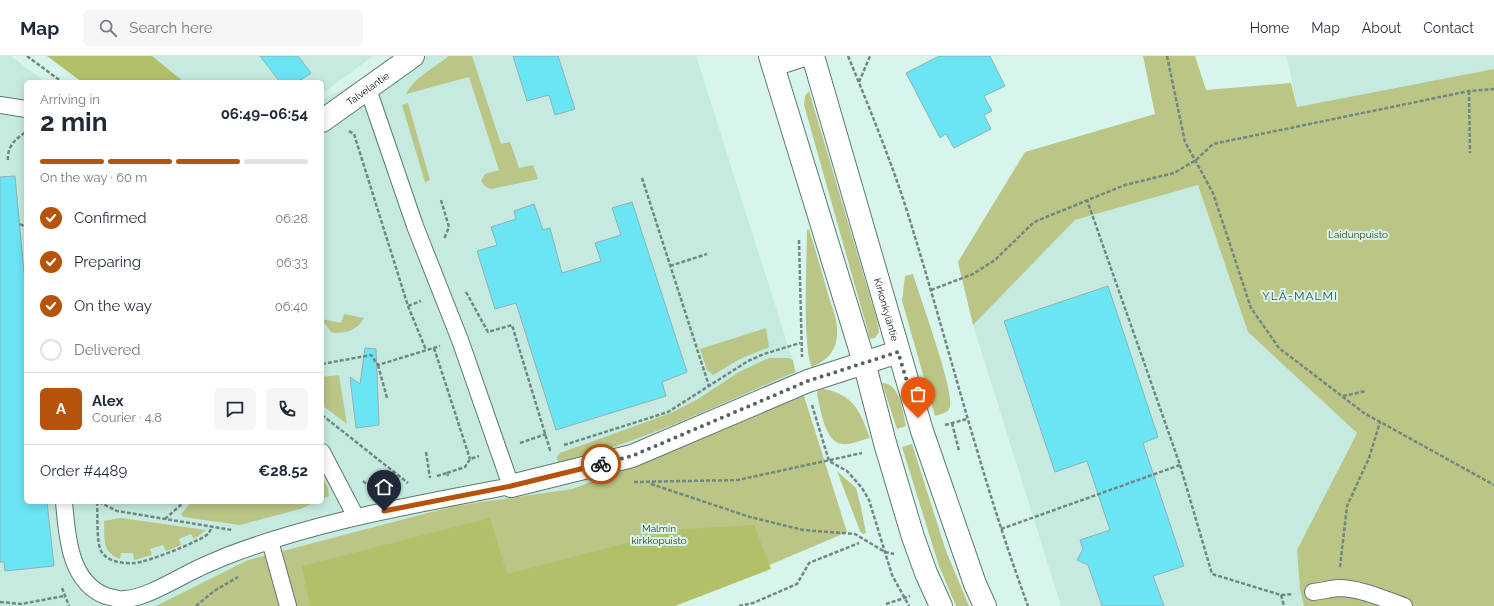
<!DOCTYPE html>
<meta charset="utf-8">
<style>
:root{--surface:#fff;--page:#f6f6f7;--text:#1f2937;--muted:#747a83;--line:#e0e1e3;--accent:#b45309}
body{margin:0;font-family:Raleway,sans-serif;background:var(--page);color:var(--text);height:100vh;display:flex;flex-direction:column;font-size:15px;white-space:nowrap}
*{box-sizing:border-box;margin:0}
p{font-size:13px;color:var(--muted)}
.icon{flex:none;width:22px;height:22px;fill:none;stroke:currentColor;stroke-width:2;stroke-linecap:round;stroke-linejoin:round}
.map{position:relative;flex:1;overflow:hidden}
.panel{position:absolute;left:24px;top:24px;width:300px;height:424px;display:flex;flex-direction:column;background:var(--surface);border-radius:6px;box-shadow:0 2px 10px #0003}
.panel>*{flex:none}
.pin{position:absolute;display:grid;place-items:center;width:34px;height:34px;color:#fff;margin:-41px -17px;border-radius:50% 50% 50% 0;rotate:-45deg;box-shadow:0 0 4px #0007}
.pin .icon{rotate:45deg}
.courier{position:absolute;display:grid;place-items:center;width:40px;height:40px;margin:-20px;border:3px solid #b45309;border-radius:50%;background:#fff;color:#222;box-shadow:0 1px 5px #0007}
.head em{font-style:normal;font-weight:700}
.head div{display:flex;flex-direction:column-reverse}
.head{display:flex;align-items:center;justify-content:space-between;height:68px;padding:0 16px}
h1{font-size:26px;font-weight:700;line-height:30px}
.bar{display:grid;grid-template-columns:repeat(4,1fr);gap:6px 4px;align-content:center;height:48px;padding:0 16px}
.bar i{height:5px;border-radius:3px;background:var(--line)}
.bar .on{background:var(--accent)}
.bar p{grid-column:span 4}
.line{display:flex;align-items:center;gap:10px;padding:0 16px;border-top:1px solid var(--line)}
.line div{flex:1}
.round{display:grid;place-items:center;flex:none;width:42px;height:42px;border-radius:6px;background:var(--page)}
ol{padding:0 16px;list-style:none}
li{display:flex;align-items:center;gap:12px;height:44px}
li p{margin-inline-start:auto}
li .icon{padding:4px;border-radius:50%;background:var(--accent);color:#fff;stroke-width:4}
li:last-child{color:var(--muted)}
li i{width:22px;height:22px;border:2px solid var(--line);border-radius:50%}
header{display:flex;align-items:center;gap:24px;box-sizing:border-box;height:56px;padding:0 20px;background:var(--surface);border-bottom:1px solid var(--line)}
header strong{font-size:19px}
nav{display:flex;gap:22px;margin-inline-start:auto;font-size:14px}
.search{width:280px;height:36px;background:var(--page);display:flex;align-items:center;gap:10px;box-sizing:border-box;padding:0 14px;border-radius:6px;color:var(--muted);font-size:15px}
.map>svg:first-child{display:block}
</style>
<header>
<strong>Map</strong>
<div class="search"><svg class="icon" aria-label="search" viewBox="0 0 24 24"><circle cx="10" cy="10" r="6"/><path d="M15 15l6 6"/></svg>Search here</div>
<nav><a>Home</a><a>Map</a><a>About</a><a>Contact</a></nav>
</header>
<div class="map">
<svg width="1494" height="550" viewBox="0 0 1494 550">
<rect width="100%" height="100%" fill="#d7f5ec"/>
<g fill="#c5ebe0">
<polygon points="0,0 11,0 45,26 26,26 26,446 322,446 322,43 415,0 696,0 804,340 640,408 572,433 454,450 248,504 156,550 0,550"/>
<polygon points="47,0 373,0 322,38 322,26 82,26"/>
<polygon points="1287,0 1494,0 1494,13 1297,51"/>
<polygon points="1198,129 1248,276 1357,377 1297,494 1300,533 1304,550 1061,550 973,269 1075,164"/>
</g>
<g fill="#bac586">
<path d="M449 0H472L501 88 510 86 519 112 533 109 538 123 491 133 486 131 481 125 485 118 499 114 469 21 406 38C414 22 435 11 449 0Z"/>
<polygon points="1143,0 1195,0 1206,34 1291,27 1297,51 1494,13 1494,550 1304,550 1300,533 1297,494 1357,377 1248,276 1198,129 1075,164 973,269 958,206 1025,96 1155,58"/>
<polygon points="809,35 877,264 879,276 875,282 870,283 804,49 805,40"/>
<polygon points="408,47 430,124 425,126 402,49"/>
<path d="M809 173C816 196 823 219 829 242 833 253 838 266 837 278 837 295 826 305 812 311 802 291 807 202 807 174Z"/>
<path d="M913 218C919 239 955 336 950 351 948 357 941 358 935 360L902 245 905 220Z"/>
<path d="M344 258 364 262C358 274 344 279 331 276L322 263 341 267Z"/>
<polygon points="766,272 769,291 740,303 713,319 707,314 700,293"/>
<path d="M769 302H789L793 304 795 316C718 349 640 387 558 407L557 400 560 397 671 357 698 343 739 316Z"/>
<polygon points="339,319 347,368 322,349 322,321"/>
<path d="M882 327C900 327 903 356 906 370L897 373Z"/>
<path d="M824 333C854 339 860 355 870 382 861 384 850 389 842 388 825 387 820 351 817 338L818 334Z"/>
<polygon points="804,340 847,476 674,550 156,550 248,504 454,450 572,433 640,408"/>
<polygon points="912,388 946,495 969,550 956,550 939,510 902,391"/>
<polygon points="837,415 856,432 861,451 866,477 863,478 860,475"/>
<polygon points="322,420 328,432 329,440 322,443"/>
<polygon points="191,446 316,446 300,453 240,469 183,461 181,458"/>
<path d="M121 462 206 474 194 483 191 478 179 483 181 489 166 495 163 489 150 493 152 499 134 504 133 497H121L120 503C101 496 105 482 104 465Z"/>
</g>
<g fill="#b3c06a">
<polygon points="47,0 152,0 184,26 82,26"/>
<polygon points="490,462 507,518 681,473 754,469 771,513 675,550 310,550 302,510"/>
</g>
<g fill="#6ae5f4" stroke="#92b0b4">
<polygon points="260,0 298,0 311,17 298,26 280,26"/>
<polygon points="513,0 558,0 575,53 555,59 549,39 527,45"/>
<polygon points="939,0 990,0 1005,30 984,40 992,55 984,59 991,73 954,92 946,78 940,82 906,17"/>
<polygon points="15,120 24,217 26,216 26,446 47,446 54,510 5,515 4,506 0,506 0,121"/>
<polygon points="632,146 687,316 662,326 666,340 556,374 516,247 495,253 477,195 497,189 491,171 516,163 514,155 534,148 543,174 550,172 562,217 601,205 595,187 621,179 612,152"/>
<polygon points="1108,230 1158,381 1143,387 1184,510 1153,520 1164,550 1102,550 1088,509 1077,504 1083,493 1080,484 1110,474 1087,405 1055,416 1004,265"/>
<polygon points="365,292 376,293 379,369 356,372 350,321 360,328"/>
</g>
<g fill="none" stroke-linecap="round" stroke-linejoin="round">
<defs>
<g id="lane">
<polyline points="0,49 26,53"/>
<polyline points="322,396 356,461"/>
<path d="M64 446C67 479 69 526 106 540 111 541 119 544 124 543 145 543 179 521 199 512 207 508 215 505 224 501 316 465 414 449 511 430L460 284 415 170 368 33"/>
<polyline points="270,485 288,550"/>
<path d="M1313 536C1321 535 1330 533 1338 532 1360 532 1384 543 1404 550"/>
</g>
<g id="street">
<polyline points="773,9 801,0"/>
<path id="s1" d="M322 65 413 0"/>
<polyline points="511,430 632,400 808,325 898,296"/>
</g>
<g id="secondary">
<polyline points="770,0 864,306 885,387 913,481 926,517 941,550"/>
<path id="s2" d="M813 0 922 375 975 528 985 550"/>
</g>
</defs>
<use href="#lane" stroke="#5e7972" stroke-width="18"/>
<use href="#street" stroke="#5e7972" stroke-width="24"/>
<use href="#secondary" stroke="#5e7972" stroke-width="24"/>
<g stroke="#738781" stroke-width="2.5" stroke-dasharray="4 2" stroke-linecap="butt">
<polyline points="27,0 62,26"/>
<path d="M848 0C869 51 890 102 907 155 948 286 980 420 1028 550"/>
<polyline points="1167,0 1185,86 1213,137 1251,252 1279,292 1364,357 1494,429"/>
<polyline points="859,26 870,0"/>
<polyline points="1469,35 1470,97"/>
<polyline points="349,75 354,78 408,250 426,294"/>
<path d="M8 104C7 91 15 83 26 76"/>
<polyline points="642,122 709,330"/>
<polyline points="441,144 449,171 444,183"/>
<polyline points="20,168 26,171"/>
<polyline points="799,184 802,301"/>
<polyline points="670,210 707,198"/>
<polyline points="931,234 973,218 995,204 1034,166 1125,129 1174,117 1196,104 1213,88 1469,35 1494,33"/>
<polyline points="466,236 488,276 512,269 550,394 552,393"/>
<polyline points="408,250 421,245"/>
<polyline points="434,292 470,403"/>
<polyline points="322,308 371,299 378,309 440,290"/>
<polyline points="378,309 387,342"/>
<polyline points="1343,340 1366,335"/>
<polyline points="812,349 829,405 847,415 862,432 869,444 892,519 909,550"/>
<polyline points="322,359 408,427"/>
<polyline points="952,367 959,395"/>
<polyline points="945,369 967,363"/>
<polyline points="520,387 546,378"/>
<polyline points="564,389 668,356 748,305 764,298 800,287"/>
<polyline points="426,396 430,422"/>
<polyline points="1180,409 1212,518 1281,539 1293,538"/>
<polyline points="447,417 465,411 470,403 479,400"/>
<polyline points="437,420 447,417 448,420"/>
<polyline points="363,425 374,435"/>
<polyline points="634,426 738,424 862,397"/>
<polyline points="651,428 750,461 803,474 855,478 885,496 894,498"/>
<path d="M97 446C98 459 96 484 101 495 107 506 124 508 135 507 147 506 202 485 209 477 210 475 211 473 212 471"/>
<polyline points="99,446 117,455 232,474"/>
<polyline points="165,463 184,446"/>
<polyline points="1001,473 1180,409 1087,144"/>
<polyline points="1340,511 1347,450 1369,402 1380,366"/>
<polyline points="62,532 69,550"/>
<polyline points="1281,539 1284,550"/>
<polyline points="0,546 21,548 64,540"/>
<polyline points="886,548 910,540"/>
<polyline points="196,550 214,535 238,521"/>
<polyline points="739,550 753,547 797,528 809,507 859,487"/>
</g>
<use href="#lane" stroke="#fff" stroke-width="16"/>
<use href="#street" stroke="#fff" stroke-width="22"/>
<use href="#secondary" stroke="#fff" stroke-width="22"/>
</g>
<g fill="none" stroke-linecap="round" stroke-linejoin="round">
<polyline stroke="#52635e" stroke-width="4" stroke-dasharray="0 7.2" points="601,408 632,400 808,325 898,296 918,362"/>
<polyline stroke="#b45309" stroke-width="5" points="384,455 511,430 601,408"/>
</g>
<g text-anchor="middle" stroke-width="4" stroke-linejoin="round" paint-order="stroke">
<g font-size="10" fill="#0a1411" stroke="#d7f5ec">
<text dy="4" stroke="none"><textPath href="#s1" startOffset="56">Talvelantie</textPath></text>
<text dy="4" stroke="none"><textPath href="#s2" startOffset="264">Kirkonkyläntie</textPath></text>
</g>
<g font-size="10" fill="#393f1a" stroke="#d7f5ec">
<text x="1358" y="182">Laidunpuisto</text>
<text x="659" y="476">Malmin<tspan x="659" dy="12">kirkkopuisto</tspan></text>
</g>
<g font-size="12" letter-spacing="1" fill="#3b544d" stroke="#d7f5ec">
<text x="1300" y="244">YLÄ-MALMI</text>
</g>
</g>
</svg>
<div class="pin" style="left:918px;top:362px;background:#ea580c"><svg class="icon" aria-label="bag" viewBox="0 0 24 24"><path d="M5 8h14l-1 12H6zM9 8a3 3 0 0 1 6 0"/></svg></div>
<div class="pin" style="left:384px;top:455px;background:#1f2937"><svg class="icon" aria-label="home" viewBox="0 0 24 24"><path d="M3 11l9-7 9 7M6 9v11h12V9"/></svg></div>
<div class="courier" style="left:601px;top:408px"><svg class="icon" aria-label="bike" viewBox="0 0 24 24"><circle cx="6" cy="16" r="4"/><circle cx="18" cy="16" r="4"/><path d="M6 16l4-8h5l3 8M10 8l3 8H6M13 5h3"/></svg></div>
<section class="panel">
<div class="head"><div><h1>2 min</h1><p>Arriving in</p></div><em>06:49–06:54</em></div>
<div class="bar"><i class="on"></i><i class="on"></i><i class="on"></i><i></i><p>On the way · 60 m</p></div>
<ol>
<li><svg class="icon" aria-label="check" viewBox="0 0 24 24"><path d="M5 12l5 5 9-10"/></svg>Confirmed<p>06:28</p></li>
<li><svg class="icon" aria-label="check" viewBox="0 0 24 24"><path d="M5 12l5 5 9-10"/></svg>Preparing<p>06:33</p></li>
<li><svg class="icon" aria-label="check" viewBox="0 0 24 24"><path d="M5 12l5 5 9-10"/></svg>On the way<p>06:40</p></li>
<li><i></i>Delivered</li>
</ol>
<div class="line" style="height:72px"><b class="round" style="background:var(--accent);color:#fff">A</b><div><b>Alex</b><p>Courier · 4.8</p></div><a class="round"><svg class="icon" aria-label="chat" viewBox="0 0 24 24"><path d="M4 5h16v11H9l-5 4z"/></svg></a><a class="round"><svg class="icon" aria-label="phone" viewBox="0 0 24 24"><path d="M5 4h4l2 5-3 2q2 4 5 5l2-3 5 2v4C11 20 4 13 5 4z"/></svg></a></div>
<div class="line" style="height:52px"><div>Order #4489</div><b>€28.52</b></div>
</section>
</div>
